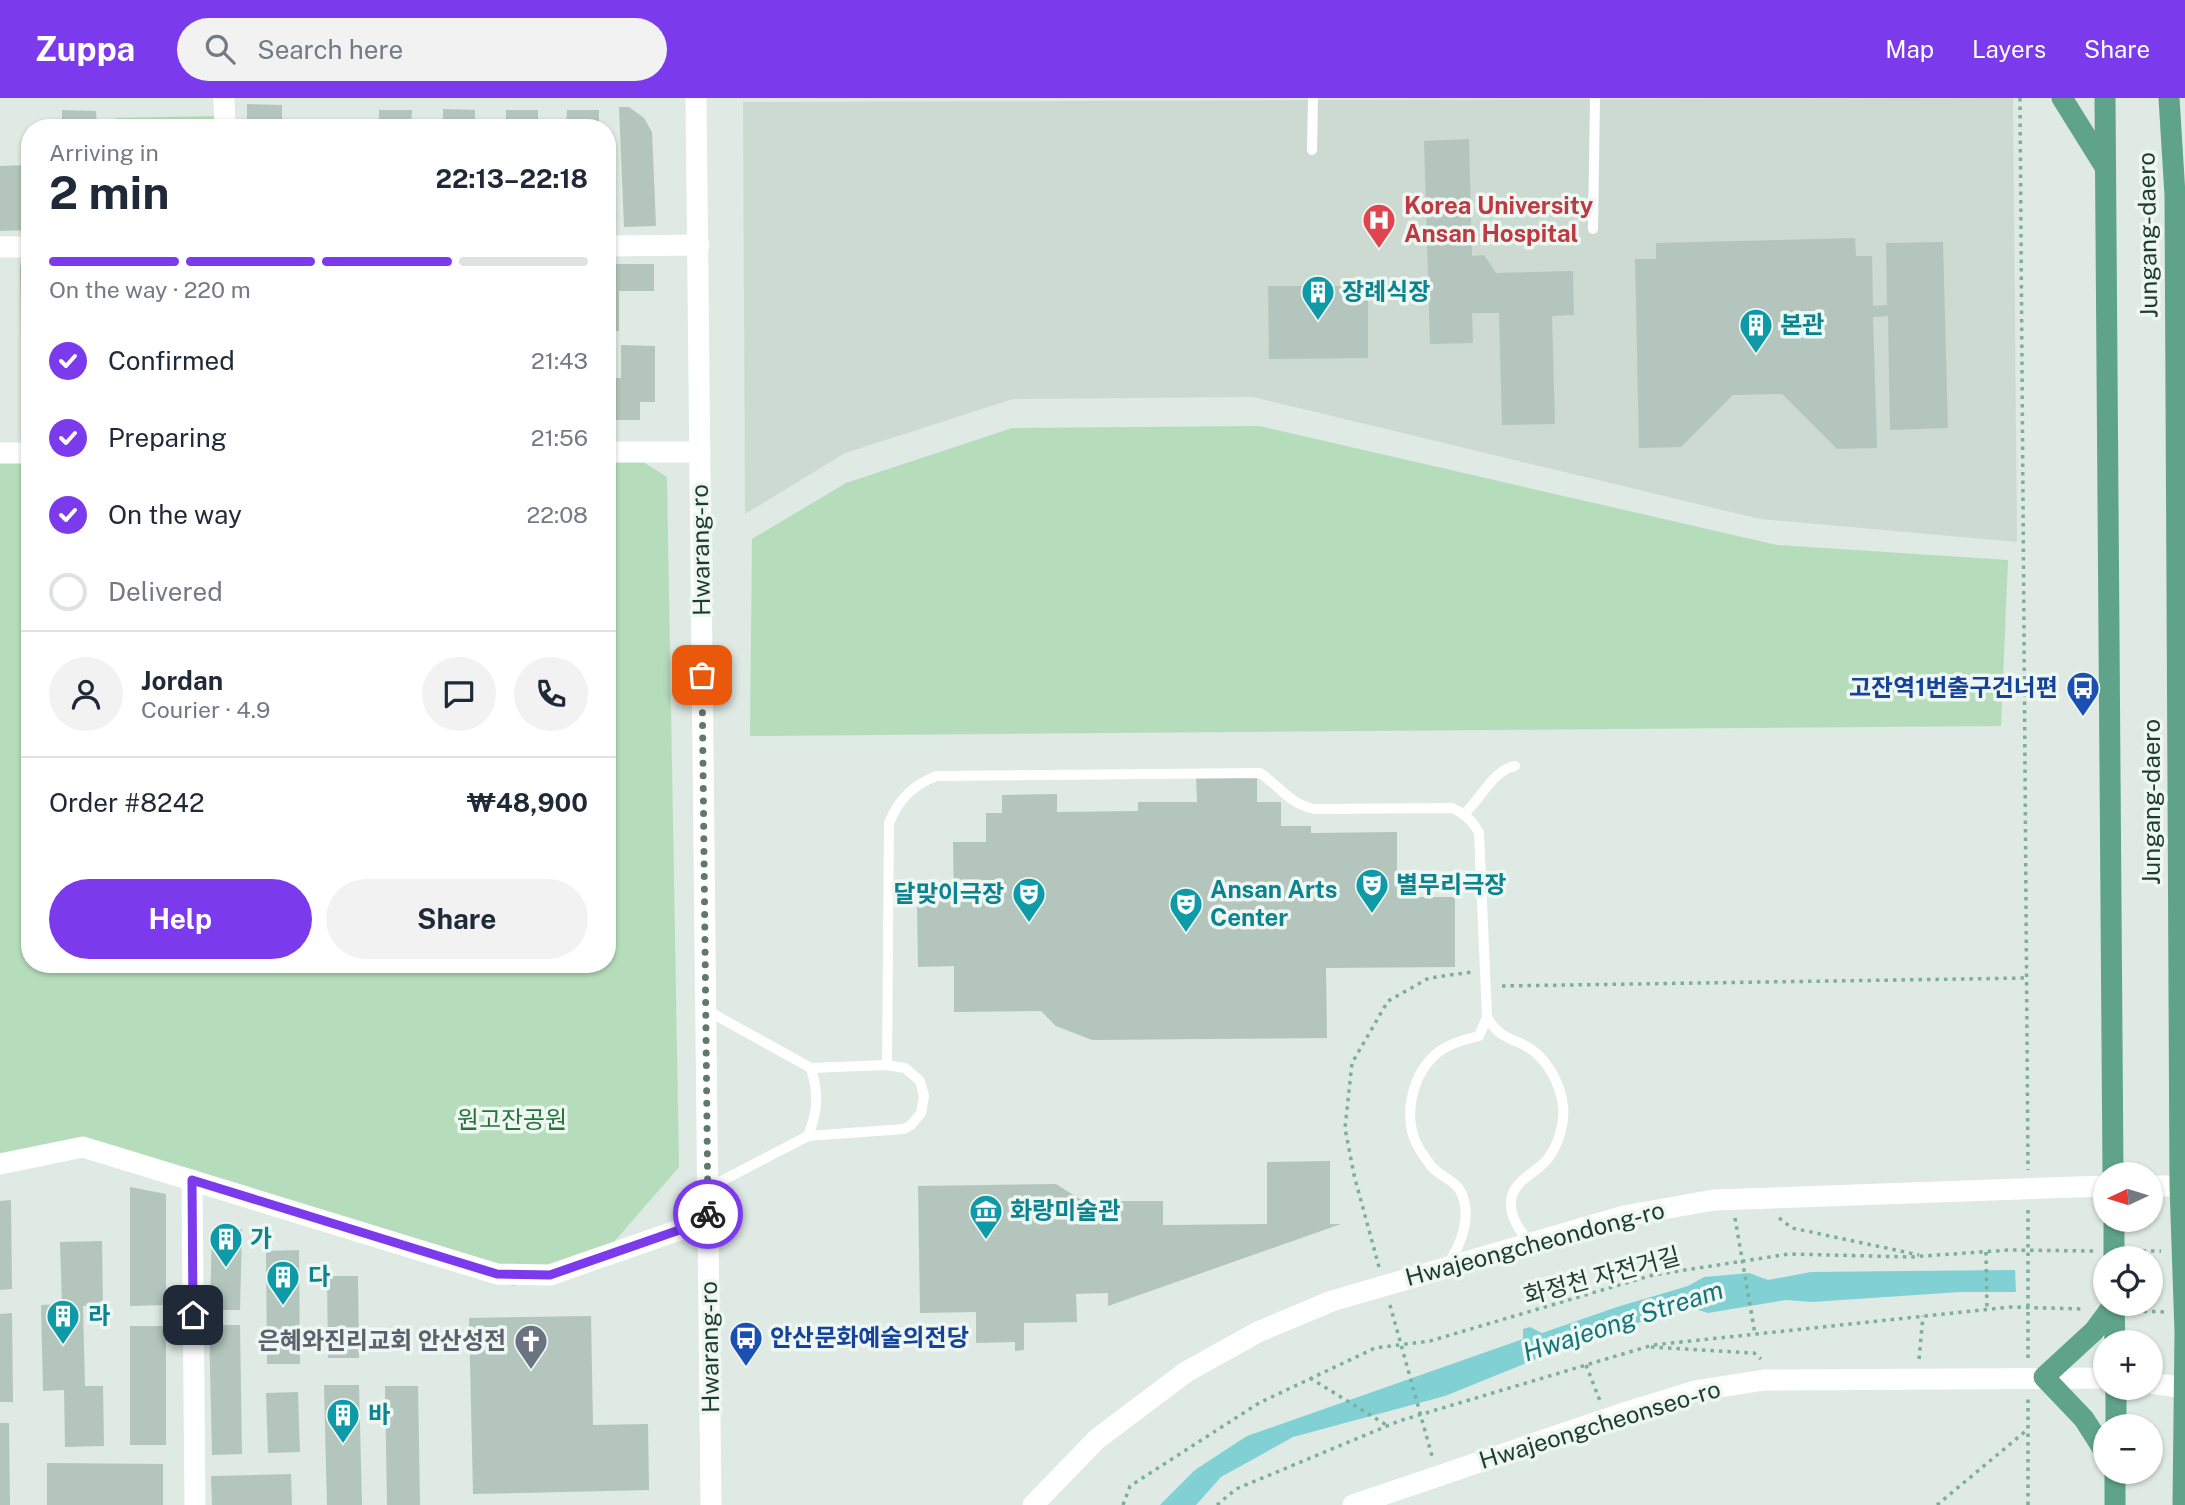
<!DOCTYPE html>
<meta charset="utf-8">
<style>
:root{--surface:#fff;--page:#f2f2f3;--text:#1f2937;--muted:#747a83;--line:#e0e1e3;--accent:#7c3aed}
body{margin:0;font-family:"Public Sans","Noto Sans KR",sans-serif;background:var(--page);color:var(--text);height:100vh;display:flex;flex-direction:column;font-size:26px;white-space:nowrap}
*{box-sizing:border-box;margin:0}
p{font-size:23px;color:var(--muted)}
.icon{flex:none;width:38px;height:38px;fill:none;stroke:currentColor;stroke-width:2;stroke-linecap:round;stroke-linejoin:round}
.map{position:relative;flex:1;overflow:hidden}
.details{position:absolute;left:21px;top:21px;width:595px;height:854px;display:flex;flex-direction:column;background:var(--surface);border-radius:28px;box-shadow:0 2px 5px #0004}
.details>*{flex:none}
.needle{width:46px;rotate:266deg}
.fabs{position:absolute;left:2093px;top:1064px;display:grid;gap:14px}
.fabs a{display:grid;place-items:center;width:70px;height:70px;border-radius:50%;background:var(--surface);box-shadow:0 2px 5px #0004;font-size:35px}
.pin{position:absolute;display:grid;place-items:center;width:60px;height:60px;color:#fff;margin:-30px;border-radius:14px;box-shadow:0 4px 10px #0006}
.courier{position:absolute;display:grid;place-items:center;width:70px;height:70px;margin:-35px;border:5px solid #7c3aed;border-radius:50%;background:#fff;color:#222;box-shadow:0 2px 9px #0007}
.head em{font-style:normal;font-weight:700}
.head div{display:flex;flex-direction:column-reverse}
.head{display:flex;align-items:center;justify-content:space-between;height:119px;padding:0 28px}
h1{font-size:46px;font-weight:700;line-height:52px}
.bar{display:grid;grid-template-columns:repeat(4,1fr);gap:10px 7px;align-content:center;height:84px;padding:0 28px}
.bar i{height:9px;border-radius:5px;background:var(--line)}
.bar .current{background:var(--accent)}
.bar p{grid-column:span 4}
.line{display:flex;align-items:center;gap:18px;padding:0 28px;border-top:2px solid var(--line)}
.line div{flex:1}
.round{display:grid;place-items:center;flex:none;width:74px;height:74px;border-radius:37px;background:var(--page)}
ol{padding:0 28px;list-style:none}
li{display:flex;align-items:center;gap:21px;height:77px}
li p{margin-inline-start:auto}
li .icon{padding:7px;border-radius:50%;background:var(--accent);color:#fff;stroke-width:4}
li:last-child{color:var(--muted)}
li i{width:38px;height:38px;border:4px solid var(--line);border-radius:50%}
.action{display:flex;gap:14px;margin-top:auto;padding:14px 28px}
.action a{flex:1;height:80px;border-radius:42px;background:var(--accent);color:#fff;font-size:28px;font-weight:700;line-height:80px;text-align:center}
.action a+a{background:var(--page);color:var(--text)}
header{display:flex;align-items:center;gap:42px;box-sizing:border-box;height:98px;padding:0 35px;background:var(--accent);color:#fff}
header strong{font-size:33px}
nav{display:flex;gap:38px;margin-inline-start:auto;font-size:24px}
.search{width:490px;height:63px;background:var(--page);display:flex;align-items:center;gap:18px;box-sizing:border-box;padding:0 24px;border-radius:38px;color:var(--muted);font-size:26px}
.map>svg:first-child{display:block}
</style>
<header>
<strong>Zuppa</strong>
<div class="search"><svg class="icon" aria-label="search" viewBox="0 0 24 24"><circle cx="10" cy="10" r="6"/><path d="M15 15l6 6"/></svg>Search here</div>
<nav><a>Map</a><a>Layers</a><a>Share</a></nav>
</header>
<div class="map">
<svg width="2185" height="1407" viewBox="0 0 2185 1407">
<rect width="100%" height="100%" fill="#deeae3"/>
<polygon fill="#ccdad2" points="2013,0 2017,444 1760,421 1253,299 1013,301 845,355 745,416 743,4"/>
<g fill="#b5ddbb">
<polygon points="215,18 215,30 115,30 115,20"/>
<polygon points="1259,328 1777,447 2008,462 2001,628 750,638 752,441 846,385 1012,330"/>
<polygon points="0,362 30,362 30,866 607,866 607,362 640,362 667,379 679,1069 607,1152 513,1188 464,1169 87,1058 0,1075"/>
</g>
<polygon fill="#81d0d4" points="2105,1171 2105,1194 1960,1194 1812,1204 1786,1202 1708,1215 1689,1209 1583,1242 1445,1298 1293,1339 1221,1379 1196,1407 1160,1407 1195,1372 1247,1338 1523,1241 1523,1231 1530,1229 1542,1235 1617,1209 1688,1188 1704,1179 1749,1175 1768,1182 1811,1174"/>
<g fill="#deeae3">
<polygon points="2185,1166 2185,1197 2151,1197 2151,1167"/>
<polygon points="2105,1167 2105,1197 2016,1197 2015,1168"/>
</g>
<g fill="#b3c5bc">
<polygon points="247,6 282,7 282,30 247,30"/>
<polygon points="619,9 629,9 644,20 652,34 656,128 624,129"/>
<polygon points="443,11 475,12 475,30 443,30"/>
<polygon points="62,12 96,13 97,30 62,30"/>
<polygon points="379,12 412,12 411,30 379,30"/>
<rect x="506" y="12" width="32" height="18"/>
<polygon points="567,12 599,12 599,30 566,30"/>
<polygon points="351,22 351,30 314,30 314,23"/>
<polygon points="1469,41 1472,158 1484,157 1496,175 1573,173 1574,217 1552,218 1555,326 1502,327 1499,215 1472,215 1473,245 1430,246 1424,43"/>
<polygon points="30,67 30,132 0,133 0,68"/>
<polygon points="1855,140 1856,158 1872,158 1873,208 1887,207 1886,145 1943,144 1948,330 1890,332 1888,218 1873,219 1877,350 1837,351 1782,296 1733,297 1681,349 1639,350 1635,161 1656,161 1656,145"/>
<polygon points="30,166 30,321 22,321 20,167"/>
<polygon points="607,166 654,166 654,193 619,193 619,233 607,233"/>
<polygon points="1268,188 1368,188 1368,260 1269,261"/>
<polygon points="621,247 655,248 655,304 640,304 640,322 607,322 607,280 621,280"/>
<polygon points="1257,678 1257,704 1281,704 1281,728 1311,728 1311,735 1397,734 1397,799 1455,799 1455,869 1326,870 1327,940 1092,942 1056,928 1041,913 954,914 954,868 918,869 917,803 954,803 953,744 986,744 986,715 1002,715 1002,697 1057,696 1057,714 1138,713 1138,704 1197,704 1196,679"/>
<polygon points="1330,1063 1330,1126 1341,1126 1108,1208 1108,1195 1076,1196 1077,1224 1024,1225 1024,1252 1015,1253 1015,1244 976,1245 976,1214 920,1215 918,1088 1056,1086 1083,1103 1163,1103 1163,1127 1267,1126 1267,1064"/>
<polygon points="130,1089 166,1096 166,1207 130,1208"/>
<polygon points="11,1102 12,1191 0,1192 0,1103"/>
<polygon points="212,1131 242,1131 240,1212 210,1212"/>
<polygon points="102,1143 103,1208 83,1208 85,1288 103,1288 104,1348 65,1349 64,1292 43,1293 41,1207 62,1206 60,1144"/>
<polygon points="299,1152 300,1266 267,1266 266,1153"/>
<polygon points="327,1178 358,1178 359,1260 328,1260"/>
<polygon points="12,1215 13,1304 0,1304 0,1216"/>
<polygon points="591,1218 593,1327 648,1326 649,1392 473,1396 469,1220"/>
<polygon points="209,1227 240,1227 242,1356 212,1357"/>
<rect x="130" y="1228" width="36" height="119"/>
<polygon points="324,1287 359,1287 362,1407 327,1407"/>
<polygon points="385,1288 418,1288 420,1407 387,1407"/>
<polygon points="298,1294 300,1354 268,1355 266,1295"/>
<polygon points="0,1325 9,1325 10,1407 0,1407"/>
<polygon points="47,1365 163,1366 163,1407 47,1407"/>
<polygon points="291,1376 292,1407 212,1407 211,1378"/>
</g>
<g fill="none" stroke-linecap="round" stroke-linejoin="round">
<g stroke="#7cb09a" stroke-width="3.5" stroke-dasharray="3.5 5" stroke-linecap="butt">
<polyline points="2020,0 2028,1072"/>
<polyline points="1502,888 2028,880"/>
<polyline points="2028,1112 2028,1261"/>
<polyline points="1735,1120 1755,1236"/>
<polyline points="1779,1120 1792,1130 1919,1157"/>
<polyline points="2134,1153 2161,1153"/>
<polyline points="1986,1154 1987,1211"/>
<polyline points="1379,1169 1354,1077 1345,1030 1352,965 1388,903 1429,880 1472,874"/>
<polyline points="1390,1207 1432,1358"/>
<polyline points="2135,1213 2165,1214"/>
<polyline points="1651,1249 1754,1255 1761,1261"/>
<polyline points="1919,1261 1923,1218"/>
<polyline points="1586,1267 1600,1303"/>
<polyline points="1310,1280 1388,1328"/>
<polyline points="1123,1407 1130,1388 1259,1305 1375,1250 1430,1243 1653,1177 1789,1156 1910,1159 2009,1152 2095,1153"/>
<polyline points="1217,1407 1236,1391 1399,1323 1653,1247 2010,1209 2085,1211"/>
<polyline points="1937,1407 2027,1332"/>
<polyline points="2028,1407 2028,1301"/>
</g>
<g stroke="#fff" stroke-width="10">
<polyline points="1312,52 1313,0"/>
<polyline points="1593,131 1595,0"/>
<path d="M1464 716C1481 701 1493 672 1515 668"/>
<polyline points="706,912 811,970 887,967 905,970 920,983 924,998 921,1015 911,1027 904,1031 808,1038 708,1090"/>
<path d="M887 967 889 725C899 701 912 688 936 678L1260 675C1281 689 1288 705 1314 711L1452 710C1465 716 1472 722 1479 735L1487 919C1497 937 1507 939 1524 947 1546 958 1560 984 1563 1008 1565 1024 1559 1045 1549 1059 1541 1071 1527 1076 1518 1087 1502 1106 1516 1130 1530 1144"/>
<path d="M808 1038C818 1012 819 997 811 970"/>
<path d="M1448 1166C1460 1148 1471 1122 1463 1099 1458 1083 1444 1081 1433 1070 1428 1065 1424 1058 1420 1052 1402 1024 1410 980 1435 957 1447 946 1463 942 1479 938L1487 919"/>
</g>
<g stroke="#fff" stroke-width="21">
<polyline points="224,0 225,30"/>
<polyline points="607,148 699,147"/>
<polyline points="0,149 30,149"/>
<polyline points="607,354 700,354"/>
<polyline points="0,355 30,355"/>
<polyline points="0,1066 83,1049 497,1176 550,1177 708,1122"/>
<polyline points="192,1082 195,1407"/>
</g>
<g stroke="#fff" stroke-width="21">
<polyline points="696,0 711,1407"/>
<polyline points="2151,1088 2185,1088"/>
<polyline points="2151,1285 2185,1290"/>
<polyline points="1033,1407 1097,1341 1186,1274 1258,1234 1332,1203 1624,1118 1714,1102 2105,1088"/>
<polyline points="1353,1407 1627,1314 1695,1293 1764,1282 2105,1280"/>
</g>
<g stroke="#5fa38a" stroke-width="21">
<polyline points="2062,0 2105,69"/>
<polyline points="2105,0 2113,1076"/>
<polyline points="2169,0 2175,97 2180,1088 2185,1234 2183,1407"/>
<polyline points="2114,1122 2114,1160"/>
<polyline points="2114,1206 2115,1244"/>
<polyline points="2116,1328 2116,1290"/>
<polyline points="2105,1354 2084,1321 2044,1279 2094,1233 2114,1206"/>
<polyline points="2115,1407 2115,1374"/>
</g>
</g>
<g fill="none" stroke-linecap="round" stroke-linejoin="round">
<polyline stroke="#61786f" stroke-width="7" stroke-dasharray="0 12.6" points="702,577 708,1116"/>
<polyline stroke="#7c3aed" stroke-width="9" points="193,1217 192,1082 497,1176 550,1177 708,1122 708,1116"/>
</g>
<defs>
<symbol id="hospital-pin" viewBox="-11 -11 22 30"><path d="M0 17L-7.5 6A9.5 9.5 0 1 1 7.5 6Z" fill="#e0444e" stroke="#eef7f2"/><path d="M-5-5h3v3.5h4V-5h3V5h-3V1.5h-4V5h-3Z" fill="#fff"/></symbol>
<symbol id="building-pin" viewBox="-11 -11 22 30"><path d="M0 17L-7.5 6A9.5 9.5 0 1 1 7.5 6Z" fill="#0f9aa8" stroke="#eef7f2"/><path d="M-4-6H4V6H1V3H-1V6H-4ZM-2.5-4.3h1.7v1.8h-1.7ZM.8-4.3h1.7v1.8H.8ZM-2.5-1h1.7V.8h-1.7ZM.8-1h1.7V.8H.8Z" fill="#fff"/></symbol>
<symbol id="bus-pin" viewBox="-11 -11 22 30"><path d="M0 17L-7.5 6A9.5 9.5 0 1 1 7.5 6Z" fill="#1a4fb4" stroke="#eef7f2"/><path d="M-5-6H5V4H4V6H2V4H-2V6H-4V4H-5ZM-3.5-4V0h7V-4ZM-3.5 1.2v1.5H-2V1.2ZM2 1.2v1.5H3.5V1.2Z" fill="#fff"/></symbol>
<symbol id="theatre-pin" viewBox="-11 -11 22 30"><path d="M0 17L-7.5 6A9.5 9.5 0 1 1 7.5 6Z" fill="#0f9aa8" stroke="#eef7f2"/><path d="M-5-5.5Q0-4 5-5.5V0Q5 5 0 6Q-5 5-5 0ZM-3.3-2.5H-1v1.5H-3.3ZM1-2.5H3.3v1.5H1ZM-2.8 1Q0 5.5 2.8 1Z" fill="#fff"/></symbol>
<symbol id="museum-pin" viewBox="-11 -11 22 30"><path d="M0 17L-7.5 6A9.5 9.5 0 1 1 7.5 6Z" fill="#0f9aa8" stroke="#eef7f2"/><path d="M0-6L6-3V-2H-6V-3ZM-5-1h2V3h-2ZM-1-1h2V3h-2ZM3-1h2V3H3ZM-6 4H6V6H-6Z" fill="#fff"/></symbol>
<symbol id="church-pin" viewBox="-11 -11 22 30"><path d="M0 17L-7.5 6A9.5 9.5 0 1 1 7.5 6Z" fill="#6b7280" stroke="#eef7f2"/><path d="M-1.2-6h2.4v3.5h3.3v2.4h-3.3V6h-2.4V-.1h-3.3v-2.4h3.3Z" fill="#fff"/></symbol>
</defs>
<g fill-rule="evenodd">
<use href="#hospital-pin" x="1360" y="103" width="38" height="52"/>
<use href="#building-pin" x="1299" y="175" width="38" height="52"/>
<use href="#building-pin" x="1737" y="208" width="38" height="52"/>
<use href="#bus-pin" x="2064" y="571" width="38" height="52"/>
<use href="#theatre-pin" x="1353" y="768" width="38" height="52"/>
<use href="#theatre-pin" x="1010" y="777" width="38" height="52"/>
<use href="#theatre-pin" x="1167" y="787" width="38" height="52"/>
<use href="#museum-pin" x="967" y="1094" width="38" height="52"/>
<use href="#building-pin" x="207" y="1122" width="38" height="52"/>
<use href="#building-pin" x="264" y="1160" width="38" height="52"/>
<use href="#building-pin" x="44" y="1199" width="38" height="52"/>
<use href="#bus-pin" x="727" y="1221" width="38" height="52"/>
<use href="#church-pin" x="512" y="1224" width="38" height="52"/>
<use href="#building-pin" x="324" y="1298" width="38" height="52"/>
</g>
<g text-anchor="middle" stroke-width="7" stroke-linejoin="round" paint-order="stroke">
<g font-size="24" font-weight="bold" fill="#be3a42" stroke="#eef7f2" text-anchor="start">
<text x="1404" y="116">Korea University<tspan x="1404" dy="28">Ansan Hospital</tspan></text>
</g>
<g font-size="24" fill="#1e3b30" stroke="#eef7f2">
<text transform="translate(2148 137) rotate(-91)" y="8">Jungang-daero</text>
<text transform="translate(701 452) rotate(-91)" y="8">Hwarang-ro</text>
<text transform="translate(2152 704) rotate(-90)" y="8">Jungang-daero</text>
<text transform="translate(1535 1146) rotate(-15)" y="8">Hwajeongcheondong-ro</text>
<text transform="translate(1602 1178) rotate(-15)" y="8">화정천 자전거길</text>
<text transform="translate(710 1249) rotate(-91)" y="8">Hwarang-ro</text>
<text transform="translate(1600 1327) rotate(-17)" y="8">Hwajeongcheonseo-ro</text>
</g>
<g font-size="24" font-weight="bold" fill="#0d838f" stroke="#eef7f2" text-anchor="start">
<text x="1342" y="202">장례식장</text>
<text x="1780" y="235">본관</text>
<text x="1396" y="795">별무리극장</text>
<text x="1210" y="800">Ansan Arts<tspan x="1210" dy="28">Center</tspan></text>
<text x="1004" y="804" text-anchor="end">달맞이극장</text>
<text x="1010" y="1121">화랑미술관</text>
<text x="250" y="1149">가</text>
<text x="308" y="1187">다</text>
<text x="88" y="1226">라</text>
<text x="368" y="1325">바</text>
</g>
<g font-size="24" font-weight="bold" fill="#164399" stroke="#eef7f2" text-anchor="end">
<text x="2058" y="598">고잔역1번출구건너편</text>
<text x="770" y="1248" text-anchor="start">안산문화예술의전당</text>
</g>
<g font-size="24" fill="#26743c" stroke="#eef7f2">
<text x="512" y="1030">원고잔공원</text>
</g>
<g font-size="24" font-weight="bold" fill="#5b616d" stroke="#eef7f2" text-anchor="end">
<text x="506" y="1251">은혜와진리교회 안산성전</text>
</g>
<g font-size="26" font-style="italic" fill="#15747a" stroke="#eef7f2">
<text transform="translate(1623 1223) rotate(-18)" y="9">Hwajeong Stream</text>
</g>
</g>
</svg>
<div class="fabs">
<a><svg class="needle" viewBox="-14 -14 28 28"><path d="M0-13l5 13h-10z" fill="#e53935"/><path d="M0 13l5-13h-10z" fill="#747a83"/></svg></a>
<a><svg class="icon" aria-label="locate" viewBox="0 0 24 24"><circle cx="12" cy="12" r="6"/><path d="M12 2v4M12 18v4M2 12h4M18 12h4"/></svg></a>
<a>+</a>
<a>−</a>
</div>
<div class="pin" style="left:702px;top:577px;background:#ea580c"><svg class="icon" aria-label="bag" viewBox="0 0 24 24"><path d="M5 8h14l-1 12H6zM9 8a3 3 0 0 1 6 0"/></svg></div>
<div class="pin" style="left:193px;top:1217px;background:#1f2937"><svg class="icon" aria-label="home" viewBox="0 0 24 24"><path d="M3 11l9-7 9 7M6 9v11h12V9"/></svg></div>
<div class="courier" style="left:708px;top:1116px"><svg class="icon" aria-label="bike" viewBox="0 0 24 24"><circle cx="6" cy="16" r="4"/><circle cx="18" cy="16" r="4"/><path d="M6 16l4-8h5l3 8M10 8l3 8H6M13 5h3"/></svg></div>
<section class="details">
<div class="head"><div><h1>2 min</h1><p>Arriving in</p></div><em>22:13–22:18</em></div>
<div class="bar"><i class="current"></i><i class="current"></i><i class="current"></i><i></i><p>On the way · 220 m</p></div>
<ol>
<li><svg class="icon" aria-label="check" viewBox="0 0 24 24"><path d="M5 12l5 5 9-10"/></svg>Confirmed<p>21:43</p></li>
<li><svg class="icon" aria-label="check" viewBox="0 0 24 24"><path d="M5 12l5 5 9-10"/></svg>Preparing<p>21:56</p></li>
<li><svg class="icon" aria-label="check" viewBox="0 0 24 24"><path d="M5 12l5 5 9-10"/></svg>On the way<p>22:08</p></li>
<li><i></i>Delivered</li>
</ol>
<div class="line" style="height:126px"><a class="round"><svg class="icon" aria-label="person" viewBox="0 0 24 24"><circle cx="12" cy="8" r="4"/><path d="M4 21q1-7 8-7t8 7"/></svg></a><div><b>Jordan</b><p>Courier · 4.9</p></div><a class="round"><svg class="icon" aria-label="chat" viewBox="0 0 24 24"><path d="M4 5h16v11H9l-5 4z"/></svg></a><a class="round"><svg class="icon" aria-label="phone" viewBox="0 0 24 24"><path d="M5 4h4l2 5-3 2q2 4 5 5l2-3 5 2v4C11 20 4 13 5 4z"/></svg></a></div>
<div class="line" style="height:91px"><div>Order #8242</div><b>₩48,900</b></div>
<div class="action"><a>Help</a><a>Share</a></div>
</section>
</div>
